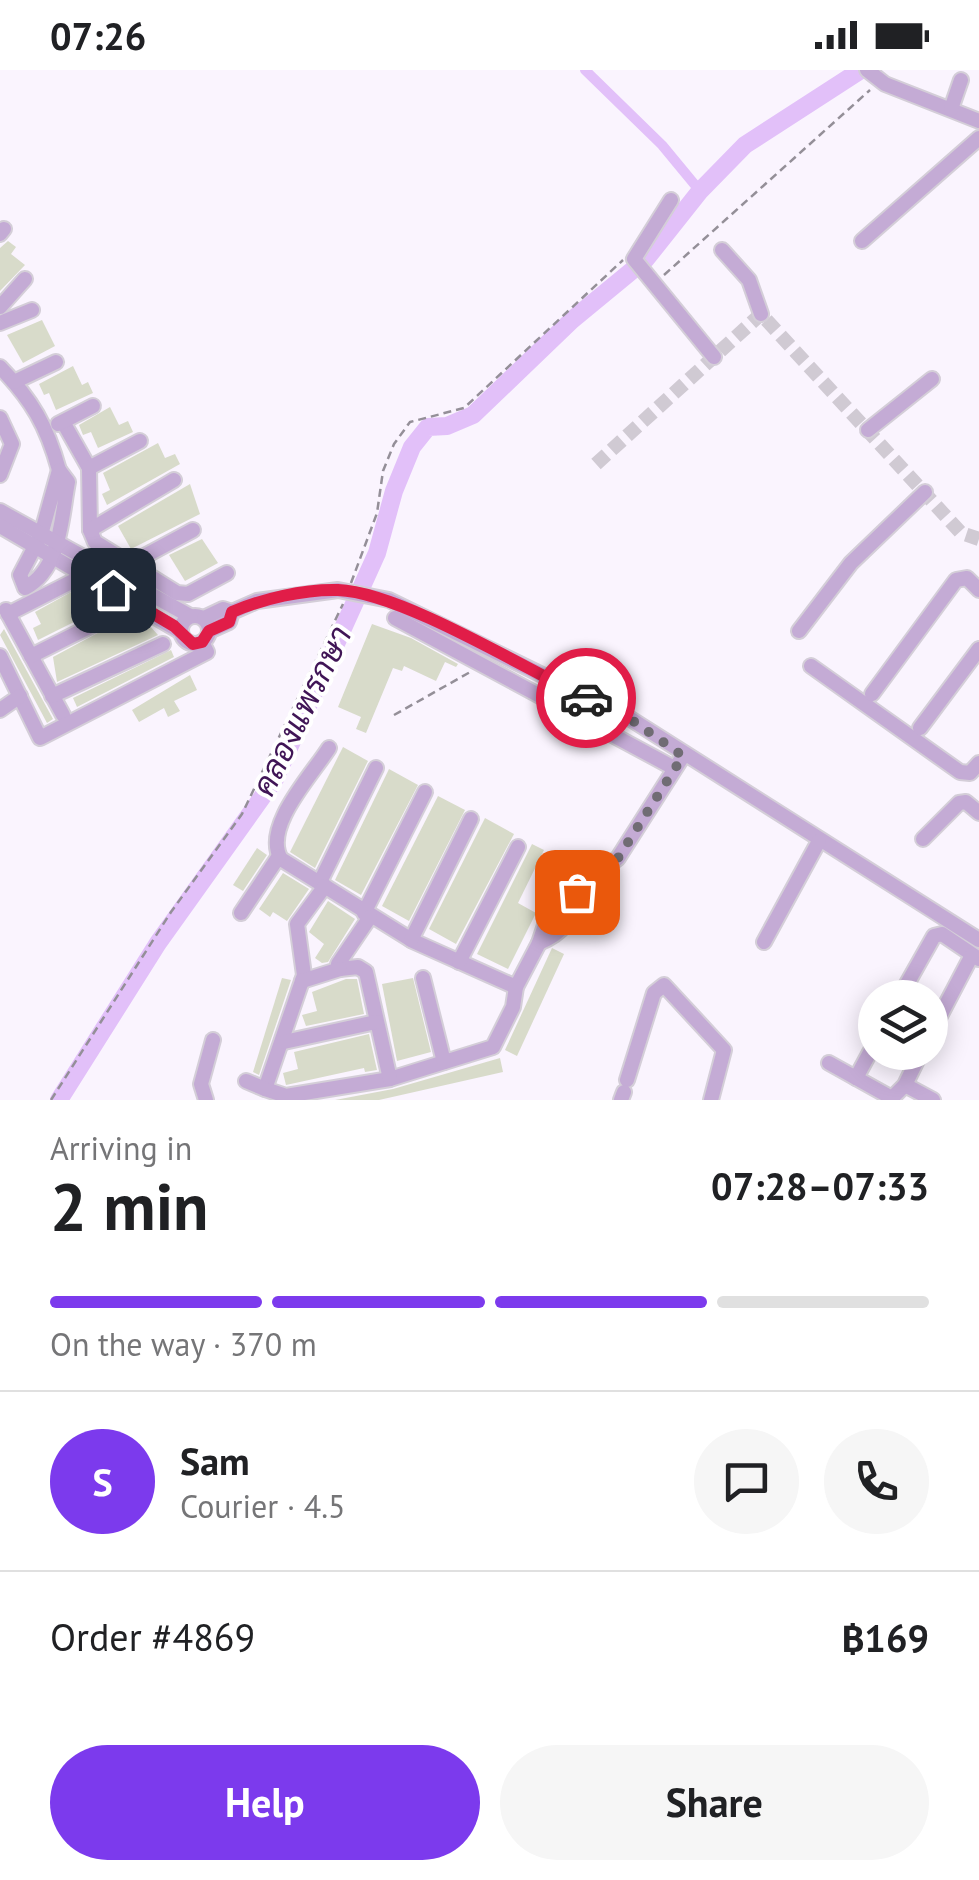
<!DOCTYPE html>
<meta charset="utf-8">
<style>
:root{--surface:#fff;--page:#f6f6f6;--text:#202124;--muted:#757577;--line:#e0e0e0;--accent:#7c3aed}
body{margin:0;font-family:"PT Sans",Sarabun,sans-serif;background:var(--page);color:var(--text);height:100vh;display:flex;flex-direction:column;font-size:38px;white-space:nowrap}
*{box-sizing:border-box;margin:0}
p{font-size:32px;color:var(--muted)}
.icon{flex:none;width:55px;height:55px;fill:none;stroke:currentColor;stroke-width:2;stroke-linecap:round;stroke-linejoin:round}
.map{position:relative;height:1030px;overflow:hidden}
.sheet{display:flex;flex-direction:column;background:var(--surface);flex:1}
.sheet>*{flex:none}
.fabs{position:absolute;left:858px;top:910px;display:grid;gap:20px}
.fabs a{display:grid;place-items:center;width:90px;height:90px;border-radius:50%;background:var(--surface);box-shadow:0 5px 25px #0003;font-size:50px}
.pin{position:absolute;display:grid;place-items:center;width:85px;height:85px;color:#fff;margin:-42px;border-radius:20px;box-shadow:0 5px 15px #0006}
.courier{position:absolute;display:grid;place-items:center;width:100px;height:100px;margin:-50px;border:8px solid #e11d48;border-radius:50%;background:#fff;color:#222;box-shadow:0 2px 12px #0007}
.headline em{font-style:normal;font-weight:700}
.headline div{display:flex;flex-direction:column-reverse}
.headline{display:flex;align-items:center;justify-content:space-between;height:170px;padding:0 50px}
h1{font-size:65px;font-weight:700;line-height:75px}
.bar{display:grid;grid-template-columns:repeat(4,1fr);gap:15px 10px;align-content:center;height:120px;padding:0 50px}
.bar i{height:12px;border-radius:8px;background:var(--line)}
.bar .active{background:var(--accent)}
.bar p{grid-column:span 4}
.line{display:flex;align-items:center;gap:25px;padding:0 50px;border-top:2px solid var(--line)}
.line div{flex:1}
.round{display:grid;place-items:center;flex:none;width:105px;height:105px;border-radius:52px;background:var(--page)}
.cta{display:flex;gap:20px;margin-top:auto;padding:20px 50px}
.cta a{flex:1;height:115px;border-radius:60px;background:var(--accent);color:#fff;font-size:40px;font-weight:700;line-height:115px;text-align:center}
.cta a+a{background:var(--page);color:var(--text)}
.status{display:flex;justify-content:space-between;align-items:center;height:70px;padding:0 50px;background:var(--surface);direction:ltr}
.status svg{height:28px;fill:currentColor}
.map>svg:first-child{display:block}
</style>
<div class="status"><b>07:26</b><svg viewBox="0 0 49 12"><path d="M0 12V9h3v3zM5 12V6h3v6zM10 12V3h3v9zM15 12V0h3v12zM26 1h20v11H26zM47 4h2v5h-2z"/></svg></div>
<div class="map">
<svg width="979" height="1030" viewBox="0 0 979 1030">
<rect width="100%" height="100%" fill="#faf4fe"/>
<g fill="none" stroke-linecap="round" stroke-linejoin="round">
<polyline stroke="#e2c0f9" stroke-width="10" points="585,0 662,75 700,121"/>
<polyline stroke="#e2c0f9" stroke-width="18" points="59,1030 158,873 275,709 377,483 394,421 412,377 428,357 447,356 473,345 572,250 646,189 700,121 745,75 861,0"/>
</g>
<g fill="#d8dbca">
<polygon points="8,171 16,177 11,184 25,195 0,221 0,178"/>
<polygon points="42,250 55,276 23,293 7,265"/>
<polygon points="73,296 82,315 88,312 93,323 56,340 49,323 44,325 39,314"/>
<polygon points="110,337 119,355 128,351 133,362 98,378 91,362 83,365 79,355"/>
<polygon points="158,373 165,388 175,384 180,394 107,435 102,424 110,420 103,403"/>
<polygon points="190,414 200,444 131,479 118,456"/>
<polygon points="202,469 218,493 185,511 169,485"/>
<polygon points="82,516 92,530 99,526 108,535 38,570 33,558 41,554 35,542"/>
<polygon points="131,545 138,549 142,559 149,555 158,565 57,612 53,587"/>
<polygon points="372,554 411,568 458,594 456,597 445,592 436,611 404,596 402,601 393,598 366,663 356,659 361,647 338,637"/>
<polygon points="4,559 53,649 47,653 0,565"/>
<polygon points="171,580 174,587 77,637 73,628"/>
<polygon points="190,605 197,620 174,631 180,641 168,647 164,638 139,652 132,640"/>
<polygon points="343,677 368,691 315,798 290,782"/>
<polygon points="389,699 418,715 361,825 335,810"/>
<polygon points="438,726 465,740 409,851 382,836"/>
<polygon points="485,748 514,764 456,874 429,859"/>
<polygon points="532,774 544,780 518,833 536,843 508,899 477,884"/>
<polygon points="257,778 267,785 243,821 233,815"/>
<polygon points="283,803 309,819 287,851 273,842 270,847 259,839"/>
<polygon points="328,831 355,849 328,892 322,893 315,888 324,874 309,862"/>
<polygon points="552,878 564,884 517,986 505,980"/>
<polygon points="282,908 291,910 259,1005 253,1002"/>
<polygon points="413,908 431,982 397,991 382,914"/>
<polygon points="346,909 357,909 364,944 306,956 302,945 317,941 312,922"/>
<polygon points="369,964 377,1000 365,1002 364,998 286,1015 283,1003 298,999 294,982"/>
<polygon points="500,988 503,1002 379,1030 335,1030 393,1019"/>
</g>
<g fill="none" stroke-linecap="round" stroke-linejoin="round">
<polyline stroke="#d0cad3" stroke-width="14" stroke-dasharray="14 7" stroke-linecap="butt" points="596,394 761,244 961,463 979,469"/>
<defs>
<g id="minor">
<polyline points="867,0 885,14 979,51"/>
<polyline points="951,39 961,10"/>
<polyline points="671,130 634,189 714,287"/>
<polyline points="0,164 4,159"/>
<polyline points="862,171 979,68"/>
<polyline points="722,180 749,210 761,244"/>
<polyline points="0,237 25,209"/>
<polyline points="0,253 32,240"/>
<path d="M0 297C32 330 47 356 59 400"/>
<polyline points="14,312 56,292"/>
<polyline points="0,348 12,374 0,405"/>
<polyline points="63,352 89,398 90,460 95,472 177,523 188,524 227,503"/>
<polyline points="58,354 93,336"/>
<polyline points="868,360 932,309"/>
<polyline points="89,398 140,371"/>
<path d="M59 400 68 412C61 448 61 499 25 518L20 505 41 465Z"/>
<polyline points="0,441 190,546"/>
<polyline points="0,456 181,562"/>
<polyline points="90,460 174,410"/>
<polyline points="128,495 193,460"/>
<polyline points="6,540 63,645"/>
<polyline points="8,544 73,511"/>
<circle cx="195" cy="560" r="14"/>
<polyline points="204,548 223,539 232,542"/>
<polyline points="395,548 674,698"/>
<polyline points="209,561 229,552 232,542 257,531 338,520 389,530 626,646 979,870"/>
<polyline points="799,561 851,493 925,422"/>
<polyline points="0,586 40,668 207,582 202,572"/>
<polyline points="31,586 121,541"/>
<polyline points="811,596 960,702 970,703 979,693"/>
<polyline points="872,624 956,510 967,508 979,520"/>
<polyline points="52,626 163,574"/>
<polyline points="0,640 20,626"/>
<polyline points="920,658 979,579"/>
<path d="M329 678C312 705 262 757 281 789L413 871 516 917"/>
<polyline points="923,769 959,733 966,732 979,743"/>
<polyline points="320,812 376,698"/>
<polyline points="325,816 297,854 304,905 265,1019 286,1026 390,1009 493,977 513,937 516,917 539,873 550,840 618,788 683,686"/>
<polyline points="241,843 279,786"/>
<polyline points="364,843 425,722"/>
<polyline points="370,847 338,894 340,899 358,897 366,902 390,1009"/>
<polyline points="411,870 471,749"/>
<polyline points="764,872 819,771"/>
<path d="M539 873C563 863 574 849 577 822"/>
<polyline points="459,892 518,777"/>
<polyline points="423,908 444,992"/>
<polyline points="302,911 340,899"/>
<polyline points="899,928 934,866 942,864 979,889"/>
<polyline points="930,965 972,885"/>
<polyline points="284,972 376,952"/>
<polyline points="829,993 892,1028 905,1015 921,982"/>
<polyline points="856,1008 875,973"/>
<polyline points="627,1010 654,923 664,915 724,980 711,1030"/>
<polyline points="246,1011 265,1019"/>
<polyline points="905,1015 933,1030"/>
<polyline points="206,1030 201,1014 213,970"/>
<polyline points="621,1030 624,1022"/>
</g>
</defs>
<use href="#minor" stroke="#d4ced8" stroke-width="18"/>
<g stroke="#948f98" stroke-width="2.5" stroke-dasharray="8 5" stroke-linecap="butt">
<polyline points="664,205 870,20"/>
<polyline points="351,513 377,443 383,401 394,374 410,352 464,338 623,190"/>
<polyline points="394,645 472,601"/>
<polyline points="51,1030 171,842 242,744 343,534"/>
</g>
<use href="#minor" stroke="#c4abd5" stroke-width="14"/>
</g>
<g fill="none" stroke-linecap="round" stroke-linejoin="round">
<polyline stroke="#706c74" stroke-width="10" stroke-dasharray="0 18" points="577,822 618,788 683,686 626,646 586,628"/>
<path stroke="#e11d48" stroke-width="12" d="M113 520 174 556 193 574 202 572 209 561 229 552 232 542C262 529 304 519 338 520 400 522 526 599 586 628"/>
</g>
<g text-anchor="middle" stroke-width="8" stroke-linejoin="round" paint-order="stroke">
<g font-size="32" font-style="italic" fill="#401556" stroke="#fff">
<text transform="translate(302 641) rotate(-64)" y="11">คลองแพรกษา</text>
</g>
</g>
</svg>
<div class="fabs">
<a><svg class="icon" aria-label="layers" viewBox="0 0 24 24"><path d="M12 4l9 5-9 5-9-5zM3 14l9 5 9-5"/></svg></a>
</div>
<div class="pin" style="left:577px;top:822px;background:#ea580c"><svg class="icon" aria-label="bag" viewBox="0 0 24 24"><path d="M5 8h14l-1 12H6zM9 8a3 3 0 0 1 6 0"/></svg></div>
<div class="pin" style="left:113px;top:520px;background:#1f2937"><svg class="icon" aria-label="home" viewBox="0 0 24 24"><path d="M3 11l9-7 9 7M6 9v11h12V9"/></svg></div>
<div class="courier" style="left:586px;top:628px"><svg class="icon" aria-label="car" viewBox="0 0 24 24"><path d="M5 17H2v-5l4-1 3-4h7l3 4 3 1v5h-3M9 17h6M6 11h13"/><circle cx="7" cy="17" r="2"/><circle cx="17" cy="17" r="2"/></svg></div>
</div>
<section class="sheet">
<div class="headline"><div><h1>2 min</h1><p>Arriving in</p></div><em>07:28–07:33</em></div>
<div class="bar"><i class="active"></i><i class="active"></i><i class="active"></i><i></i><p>On the way · 370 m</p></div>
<div class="line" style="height:180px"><b class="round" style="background:var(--accent);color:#fff">S</b><div><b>Sam</b><p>Courier · 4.5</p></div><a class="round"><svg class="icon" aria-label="chat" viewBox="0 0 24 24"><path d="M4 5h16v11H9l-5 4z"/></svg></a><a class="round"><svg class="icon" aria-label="phone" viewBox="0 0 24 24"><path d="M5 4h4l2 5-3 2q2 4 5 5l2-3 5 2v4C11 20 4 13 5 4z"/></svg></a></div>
<div class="line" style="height:130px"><div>Order #4869</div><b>฿169</b></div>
<div class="cta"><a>Help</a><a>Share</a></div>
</section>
